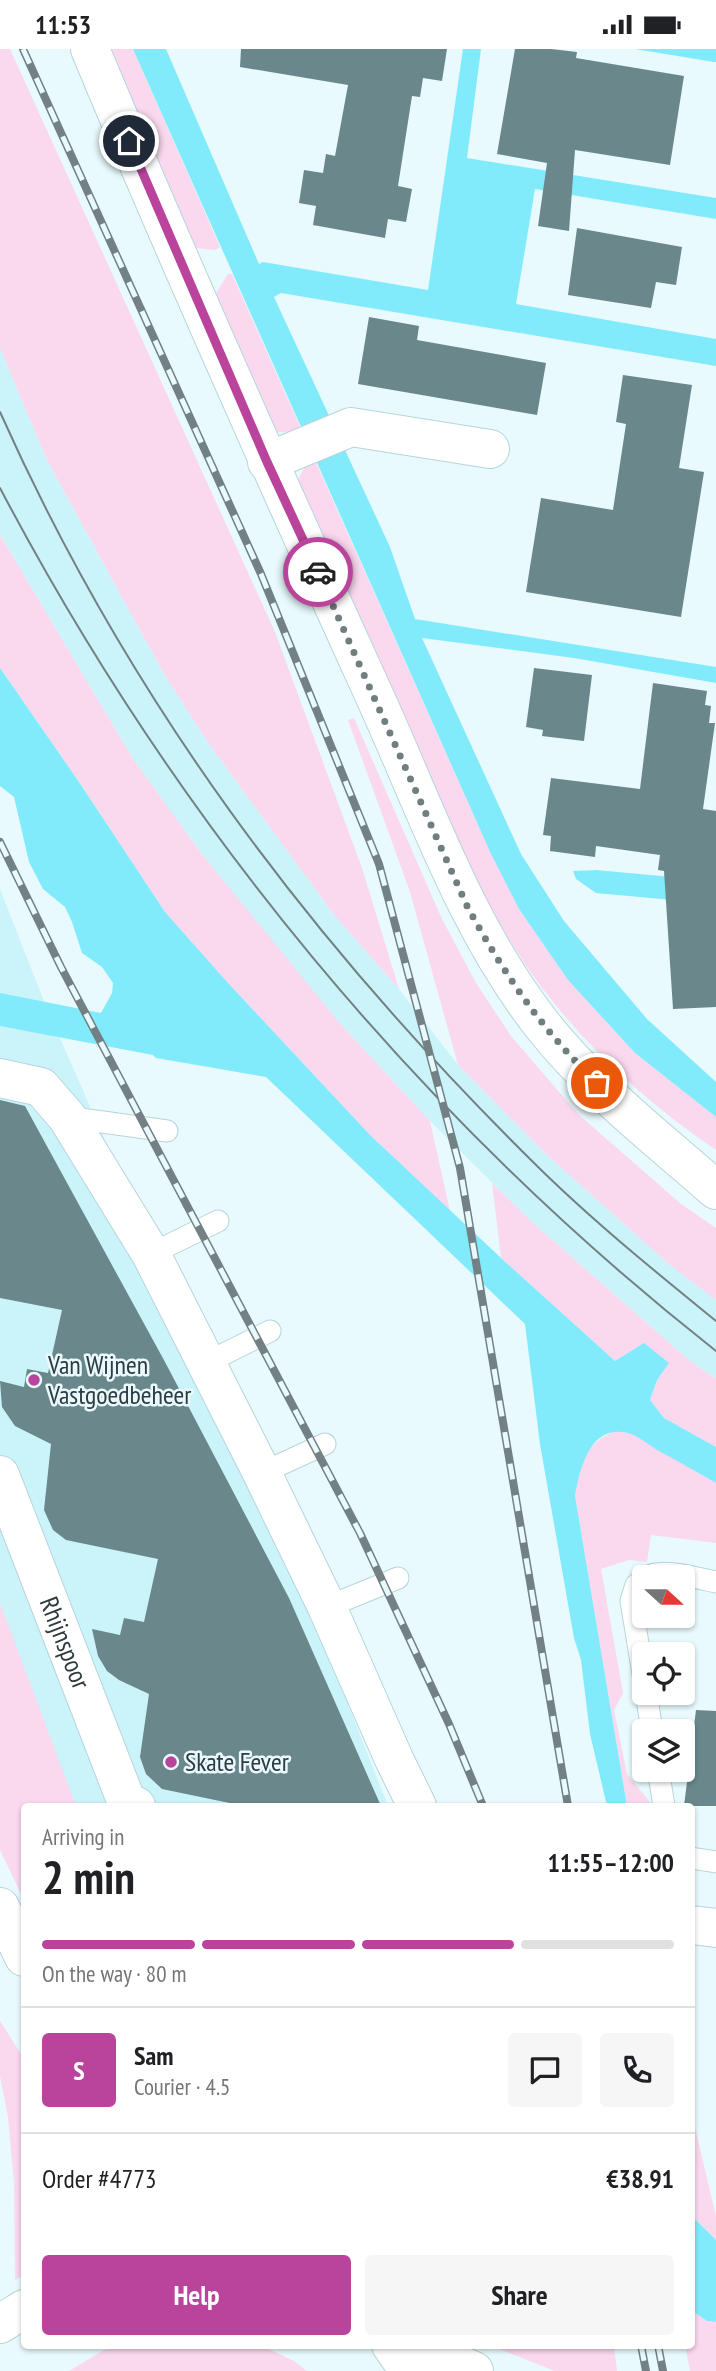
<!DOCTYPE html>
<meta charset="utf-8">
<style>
:root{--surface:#fff;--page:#f6f6f6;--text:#202124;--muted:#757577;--line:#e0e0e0;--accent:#ba449b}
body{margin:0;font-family:"PT Sans Narrow",sans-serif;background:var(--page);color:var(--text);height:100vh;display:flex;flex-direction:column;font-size:26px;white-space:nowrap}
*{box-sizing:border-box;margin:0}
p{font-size:23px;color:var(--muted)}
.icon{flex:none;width:38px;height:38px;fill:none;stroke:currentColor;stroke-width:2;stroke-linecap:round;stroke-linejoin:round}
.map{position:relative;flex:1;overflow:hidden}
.sheet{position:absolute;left:21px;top:1754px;width:674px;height:546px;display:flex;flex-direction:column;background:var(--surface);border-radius:7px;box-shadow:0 2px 5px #0004}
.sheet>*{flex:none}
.needle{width:46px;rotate:111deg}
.buttons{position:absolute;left:632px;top:1516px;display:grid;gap:14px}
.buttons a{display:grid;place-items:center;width:63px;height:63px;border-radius:7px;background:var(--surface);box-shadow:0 2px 5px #0004;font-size:35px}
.pin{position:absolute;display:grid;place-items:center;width:60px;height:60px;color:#fff;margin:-30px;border:4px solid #fff;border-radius:50%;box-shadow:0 2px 7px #0007}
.courier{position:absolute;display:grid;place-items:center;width:70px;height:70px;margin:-35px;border:5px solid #ba449b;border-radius:50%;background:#fff;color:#222;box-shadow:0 2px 9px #0007}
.overview em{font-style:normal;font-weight:700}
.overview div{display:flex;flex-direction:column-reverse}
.overview{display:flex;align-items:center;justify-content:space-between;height:119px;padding:0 21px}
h1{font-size:46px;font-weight:700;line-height:52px}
.bar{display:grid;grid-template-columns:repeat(4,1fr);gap:10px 7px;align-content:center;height:84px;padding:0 21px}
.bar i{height:9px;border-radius:5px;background:var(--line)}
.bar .selected{background:var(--accent)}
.bar p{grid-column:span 4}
.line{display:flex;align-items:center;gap:18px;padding:0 21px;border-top:2px solid var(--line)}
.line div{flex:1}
.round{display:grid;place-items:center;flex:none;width:74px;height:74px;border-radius:7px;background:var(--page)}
.button{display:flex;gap:14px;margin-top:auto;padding:14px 21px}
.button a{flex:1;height:80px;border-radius:7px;background:var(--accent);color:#fff;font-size:28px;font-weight:700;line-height:80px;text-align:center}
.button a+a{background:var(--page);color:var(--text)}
.status{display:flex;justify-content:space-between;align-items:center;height:49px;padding:0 35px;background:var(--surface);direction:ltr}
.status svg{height:19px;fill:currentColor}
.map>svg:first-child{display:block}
</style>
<div class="status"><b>11:53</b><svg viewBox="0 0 49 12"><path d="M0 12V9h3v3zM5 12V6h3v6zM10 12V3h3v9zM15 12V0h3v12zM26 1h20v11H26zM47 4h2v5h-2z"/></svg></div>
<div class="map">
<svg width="716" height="2322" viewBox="0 0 716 2322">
<rect width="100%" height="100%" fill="#e8fafd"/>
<g fill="#cbf3fa">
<polygon points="0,299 47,411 164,625 209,695 335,867 399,940 458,1016 548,1107 671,1217 716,1251 716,1330 690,1312 533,1174 430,1072 343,978 269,889 201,804 133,710 0,486"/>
<polygon points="0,840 45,955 307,1551 388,1757 46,1757 0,1641"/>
</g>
<g fill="#fad8ee">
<polygon points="0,0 10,0 275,583 362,819 399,940 335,867 209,695 164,625 47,411 0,299"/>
<polygon points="108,0 133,0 220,198 215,201 194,199"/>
<polygon points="228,225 232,225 303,384 277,383 215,246"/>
<path d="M314 409 491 805 519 860 568 931 635 1004 716 1068V1101C651 1057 591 1003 543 940 515 904 494 864 473 825L297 432 307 414Z"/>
<polygon points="0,486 133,710 201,804 343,978 430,1072 450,1162 370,1086 228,934 165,863 79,733 0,619"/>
<polygon points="354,669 442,870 476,934 511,987 578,1065 681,1155 716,1179 716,1251 671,1217 548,1107 458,1016 410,843 348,671"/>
<polygon points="492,1134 533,1174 690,1312 716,1330 716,1398 664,1369 650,1351 657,1331 668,1315 615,1312 501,1209"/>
<path d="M615 1382 633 1385 716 1434V1494L651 1486 647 1513 629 1511 601 1520 623 1644 614 1661 627 1725 653 1757H627L575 1447C580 1415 584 1395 615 1382Z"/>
<polygon points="0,1554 76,1757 24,1757 24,1851 0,1801"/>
<polygon points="0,1972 24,2010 24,2226 15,2231 14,2134 8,2068 0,2027"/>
<polygon points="691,2062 716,2167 716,2191 692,2167"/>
<polygon points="691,2261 707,2272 716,2273 716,2322 690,2322 685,2296 691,2296"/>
<polygon points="120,2296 260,2296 294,2312 307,2322 69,2322 104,2301"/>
<polygon points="489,2296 614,2296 617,2322 555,2322"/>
</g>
<g fill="#82ebfb">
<polygon points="133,0 166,0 259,215 263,213 428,241 463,0 481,0 467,109 716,149 716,170 535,140 516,255 716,290 716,317 281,244 274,248 390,498 415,570 716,618 716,634 574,609 422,589 521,805 564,872 647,970 716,1033 716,1068 635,1004 568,931 519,860 491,805"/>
<polygon points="635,0 716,0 716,13 714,13"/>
<path d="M0 619 79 733 165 863 228 934 370 1086 501 1209 615 1312 644 1294 669 1314 657 1331 650 1351 664 1369 716 1398V1434C697 1423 678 1412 659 1402 650 1397 640 1388 631 1385 591 1372 580 1418 575 1447L627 1757H607L590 1685 581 1611 574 1589 540 1395 525 1275 266 1028 156 1009 153 1006 0 977V944L101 964 112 944 113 934 102 918 82 904 72 873 65 858 43 840 29 813 14 748 0 737Z"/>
<polygon points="596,821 716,832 716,855 596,844 576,830 573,822"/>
<polygon points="691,2162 692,2167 716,2191 716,2273 707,2272 691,2261"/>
</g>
<g fill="#6a878b">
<polygon points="241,0 447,0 442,32 423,29 420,48 412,47 398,137 412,140 406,173 388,170 385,189 313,176 316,157 299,154 304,121 323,124 326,105 335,107 348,36 240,18"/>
<polygon points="515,0 551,0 577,3 576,9 684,27 670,116 575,101 569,182 538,177 547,114 497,105"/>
<polygon points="577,179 682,198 676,236 656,233 651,259 568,246"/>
<polygon points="369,268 419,277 417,291 546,314 537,366 358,335"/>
<polygon points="623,326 692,336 679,419 704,423 681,568 526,543 541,449 613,461 626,375 616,373"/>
<polygon points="534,619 592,626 584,692 542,687 543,681 526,678"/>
<polygon points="653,634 707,642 705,656 711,657 709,674 715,674 703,760 716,762 716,958 673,960 664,822 658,821 660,806 596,797 595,808 550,802 551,787 543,786 551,729 640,740"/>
<polygon points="0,1051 25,1057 165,1313 289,1549 381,1757 244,1757 162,1740 146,1725 140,1708 149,1645 119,1631 107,1622 98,1607 92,1580 120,1586 124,1569 144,1573 158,1510 66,1491 53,1481 44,1461 51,1395 15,1377 2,1358 0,1332 24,1338 27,1320 48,1324 62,1261 0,1249"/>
<polygon points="696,1661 716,1662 716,1757 684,1757"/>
</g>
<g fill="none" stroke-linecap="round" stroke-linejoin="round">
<defs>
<g id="service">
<polyline points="67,1068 167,1082"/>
<polyline points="151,1205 218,1172"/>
<polyline points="206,1314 270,1282"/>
<polyline points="262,1424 325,1395"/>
<path d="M647 1528C660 1518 700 1530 716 1533"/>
<polyline points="644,1530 636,1536 631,1552 644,1631"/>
<polyline points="327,1558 398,1529"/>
<polyline points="646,1643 652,1682"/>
<polyline points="658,1720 664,1757"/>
<polyline points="691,1809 716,1813"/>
</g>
<g id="minor">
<path d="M90 0C181 218 277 433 375 648 426 760 466 879 543 977 592 1039 657 1089 716 1141"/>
<polyline points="267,413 351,378 490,400"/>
<polyline points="0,1029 41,1038 67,1068 151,1205 262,1424 327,1558 394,1710 417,1757"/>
<path id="s1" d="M0 1426 127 1754 136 1757"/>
<polyline points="691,1876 716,1879"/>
</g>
<polyline id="secondary" points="413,2296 474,2322"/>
<g id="primary">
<polyline points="0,2275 24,2260"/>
<polyline points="391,2296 409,2322"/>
</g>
<polyline id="trunk" points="0,1858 24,1908"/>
</defs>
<use href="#service" stroke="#b6d5da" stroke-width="23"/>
<use href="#minor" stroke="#b6d5da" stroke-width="40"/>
<use href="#secondary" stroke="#b6d5da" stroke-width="40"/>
<use href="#primary" stroke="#b6d5da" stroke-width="40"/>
<use href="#trunk" stroke="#b6d5da" stroke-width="40"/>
<use href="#service" stroke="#fff" stroke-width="21"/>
<use href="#minor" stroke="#fff" stroke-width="38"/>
<use href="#secondary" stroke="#fff" stroke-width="38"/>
<use href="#primary" stroke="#fff" stroke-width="38"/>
<use href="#trunk" stroke="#fff" stroke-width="38"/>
<g stroke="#738184" stroke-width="2">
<path d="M0 363C128 650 308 890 530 1110 588 1168 652 1220 716 1272"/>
<path d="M0 439C176 774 419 1068 716 1302"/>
</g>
<defs>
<g id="rail">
<polyline points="23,0 261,525 379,815 460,1119 568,1757"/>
<polyline points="0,793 61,918 360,1484 449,1675 483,1757"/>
<polyline points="641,2296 646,2322"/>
<polyline points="658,2296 663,2322"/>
</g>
</defs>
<use href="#rail" stroke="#738184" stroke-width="8"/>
<use href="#rail" stroke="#e8fafd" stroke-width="5" stroke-dasharray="16" stroke-linecap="butt"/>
</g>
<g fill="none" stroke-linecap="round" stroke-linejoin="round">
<path stroke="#707e80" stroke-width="7" stroke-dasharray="0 12.6" d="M318 523 468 859C505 926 541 980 597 1034"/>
<polyline stroke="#ba449b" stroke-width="9" points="129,92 267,413 318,523"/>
</g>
<g fill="#ba449b" stroke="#e8fafd" stroke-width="2.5">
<circle cx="34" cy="1331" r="7"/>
<circle cx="171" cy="1713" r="7"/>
</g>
<g text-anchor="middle" stroke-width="5" stroke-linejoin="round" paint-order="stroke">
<g font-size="26" fill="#2f3b3d" stroke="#e8fafd" text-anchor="start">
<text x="48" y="1325">Van Wijnen<tspan x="48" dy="30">Vastgoedbeheer</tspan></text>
<text x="185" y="1722">Skate Fever</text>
</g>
<g font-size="26" fill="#2f3b3d" stroke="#e8fafd">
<text dy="9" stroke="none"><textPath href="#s1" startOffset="180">Rhijnspoor</textPath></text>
</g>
</g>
</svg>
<div class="buttons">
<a><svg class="needle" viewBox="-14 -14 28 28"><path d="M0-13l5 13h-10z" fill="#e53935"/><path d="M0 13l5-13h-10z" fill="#757577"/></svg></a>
<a><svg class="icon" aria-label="locate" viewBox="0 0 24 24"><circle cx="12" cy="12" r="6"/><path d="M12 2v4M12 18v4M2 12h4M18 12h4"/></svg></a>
<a><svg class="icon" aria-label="layers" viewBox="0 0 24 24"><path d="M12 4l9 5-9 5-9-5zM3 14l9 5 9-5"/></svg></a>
</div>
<div class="pin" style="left:597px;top:1034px;background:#ea580c"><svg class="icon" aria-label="bag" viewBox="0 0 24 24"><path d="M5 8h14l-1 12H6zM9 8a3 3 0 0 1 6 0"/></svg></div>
<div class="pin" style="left:129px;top:92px;background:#1f2937"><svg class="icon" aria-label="home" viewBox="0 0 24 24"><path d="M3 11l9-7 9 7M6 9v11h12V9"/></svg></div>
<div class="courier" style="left:318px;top:523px"><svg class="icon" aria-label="car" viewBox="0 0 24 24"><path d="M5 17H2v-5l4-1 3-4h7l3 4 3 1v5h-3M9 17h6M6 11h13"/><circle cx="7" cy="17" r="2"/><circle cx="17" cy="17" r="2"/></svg></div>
<section class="sheet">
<div class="overview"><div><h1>2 min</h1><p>Arriving in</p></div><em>11:55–12:00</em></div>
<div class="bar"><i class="selected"></i><i class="selected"></i><i class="selected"></i><i></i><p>On the way · 80 m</p></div>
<div class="line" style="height:126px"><b class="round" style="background:var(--accent);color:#fff">S</b><div><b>Sam</b><p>Courier · 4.5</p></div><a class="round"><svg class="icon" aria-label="chat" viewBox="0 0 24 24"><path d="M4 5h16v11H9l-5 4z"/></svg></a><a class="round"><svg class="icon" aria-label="phone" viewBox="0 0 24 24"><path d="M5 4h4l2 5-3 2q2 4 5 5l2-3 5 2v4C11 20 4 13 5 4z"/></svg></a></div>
<div class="line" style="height:91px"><div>Order #4773</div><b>€38.91</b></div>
<div class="button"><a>Help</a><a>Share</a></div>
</section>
</div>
